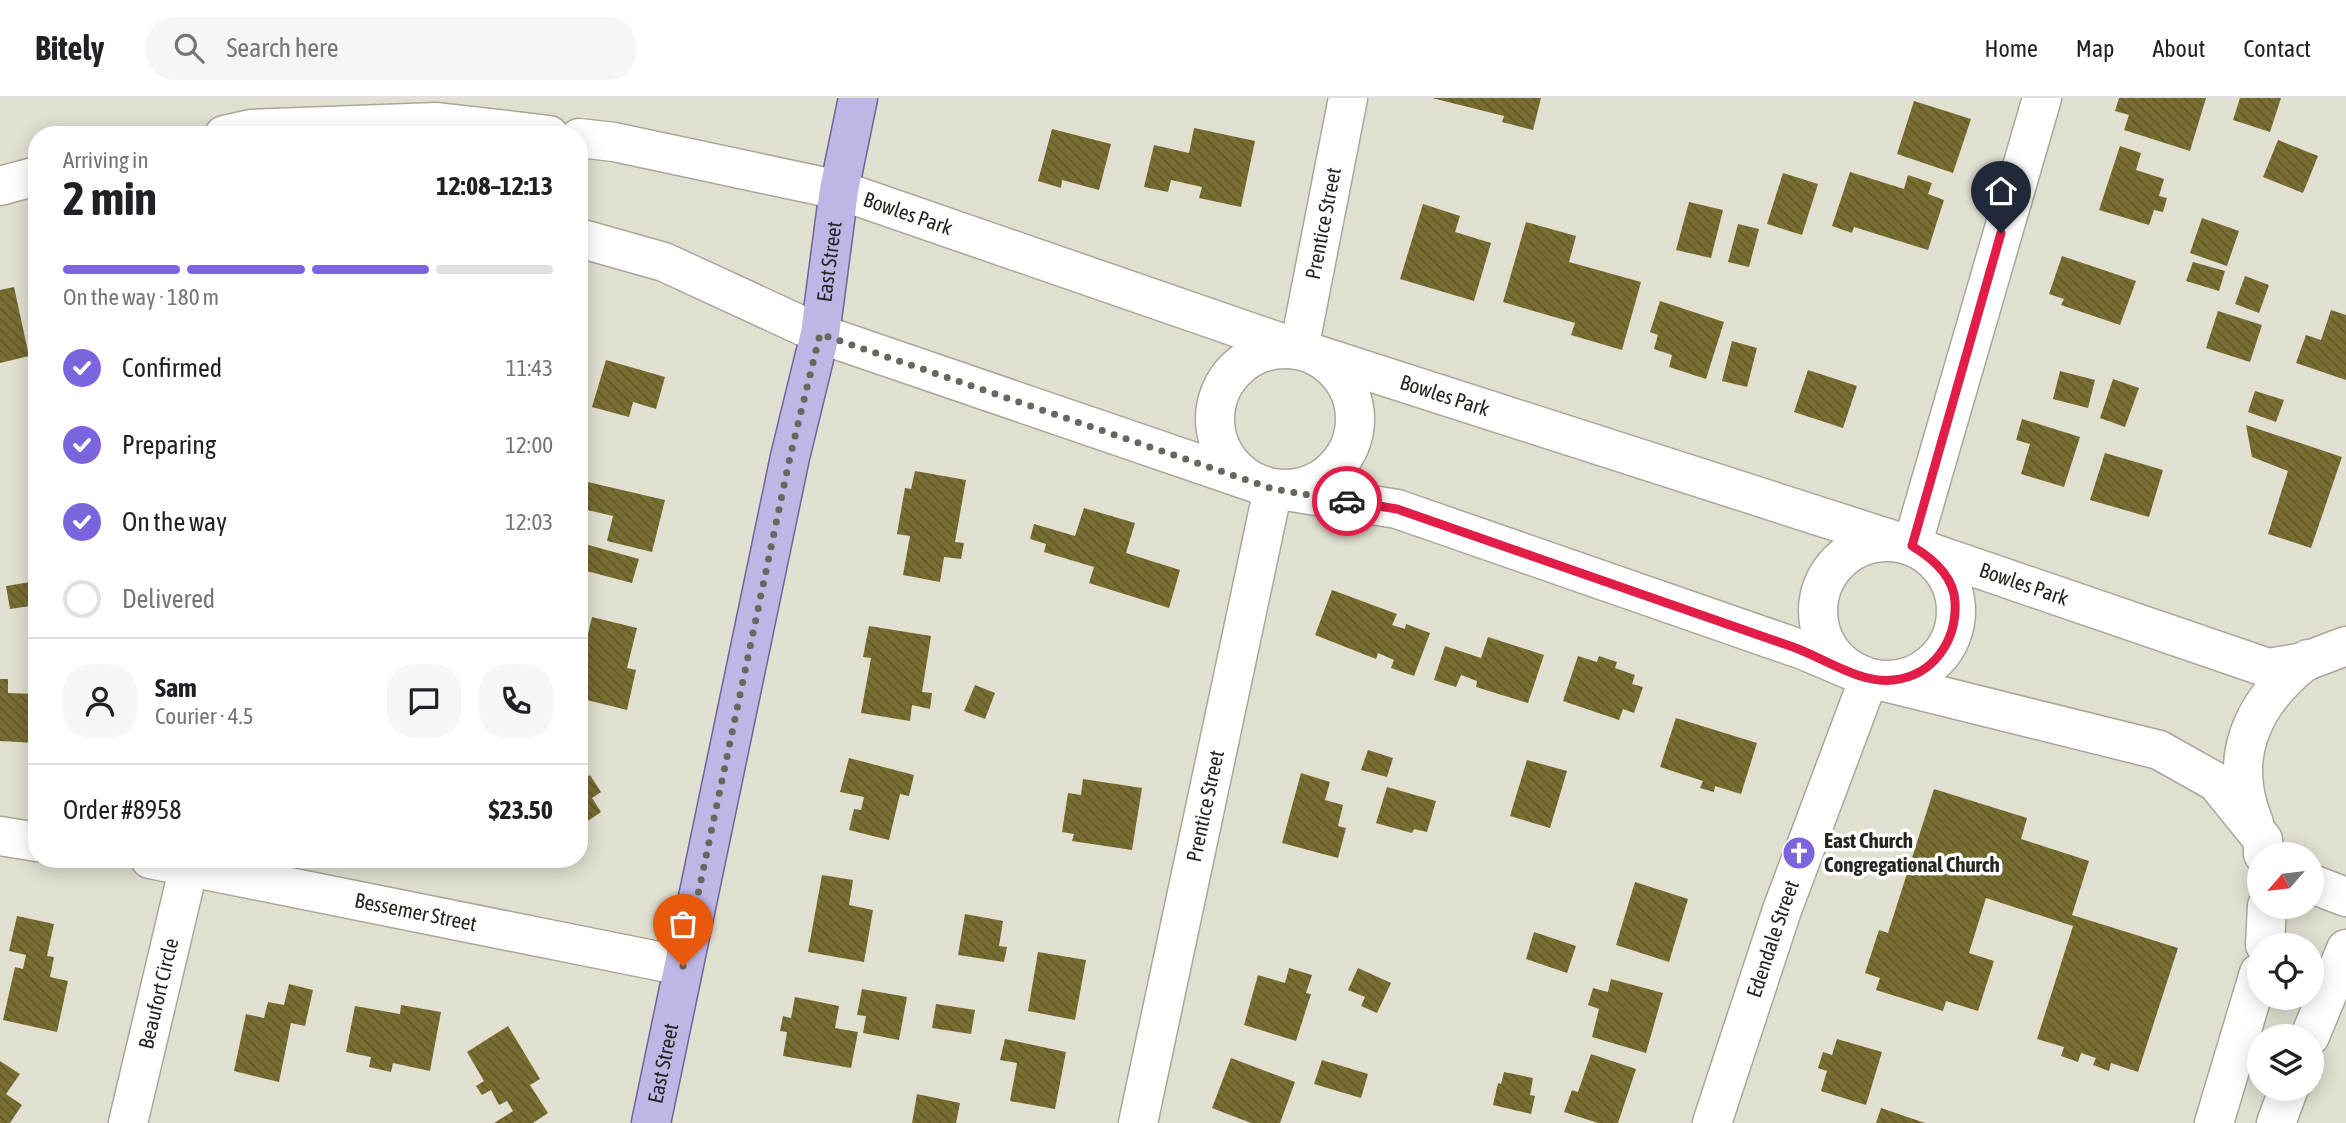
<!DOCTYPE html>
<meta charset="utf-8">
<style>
:root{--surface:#fff;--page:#f6f6f6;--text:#202124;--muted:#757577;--line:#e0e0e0;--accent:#7d64df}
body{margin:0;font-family:"Asap Condensed",sans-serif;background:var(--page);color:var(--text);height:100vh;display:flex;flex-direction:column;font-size:26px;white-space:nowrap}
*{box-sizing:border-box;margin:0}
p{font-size:23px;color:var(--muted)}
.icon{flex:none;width:38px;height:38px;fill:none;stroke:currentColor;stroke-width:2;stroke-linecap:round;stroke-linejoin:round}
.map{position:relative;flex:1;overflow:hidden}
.drawer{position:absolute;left:28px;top:28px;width:560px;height:742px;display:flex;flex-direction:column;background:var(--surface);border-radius:28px;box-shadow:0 4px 18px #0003}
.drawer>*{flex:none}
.needle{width:46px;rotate:242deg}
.controls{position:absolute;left:2247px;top:744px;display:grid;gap:14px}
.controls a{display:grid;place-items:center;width:77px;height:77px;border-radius:50%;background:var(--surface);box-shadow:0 4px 18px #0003;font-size:35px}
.pin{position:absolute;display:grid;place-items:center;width:60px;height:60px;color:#fff;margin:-72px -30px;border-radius:50% 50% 50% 0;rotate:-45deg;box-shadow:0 0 7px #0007}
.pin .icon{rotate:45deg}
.courier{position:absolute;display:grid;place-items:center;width:70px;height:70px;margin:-35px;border:5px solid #e11d48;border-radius:50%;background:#fff;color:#222;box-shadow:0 2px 9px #0007}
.headline em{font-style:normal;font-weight:700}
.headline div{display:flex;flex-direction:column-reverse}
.headline{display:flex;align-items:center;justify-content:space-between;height:119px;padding:0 35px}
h1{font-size:46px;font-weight:700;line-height:52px}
.bar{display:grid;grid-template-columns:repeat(4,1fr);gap:10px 7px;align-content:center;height:84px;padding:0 35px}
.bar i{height:9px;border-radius:5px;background:var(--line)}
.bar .active{background:var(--accent)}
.bar p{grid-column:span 4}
.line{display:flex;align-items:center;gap:18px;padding:0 35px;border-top:2px solid var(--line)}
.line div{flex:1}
.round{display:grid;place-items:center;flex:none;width:74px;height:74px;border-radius:28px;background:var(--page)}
ol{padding:0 35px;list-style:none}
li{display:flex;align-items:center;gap:21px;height:77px}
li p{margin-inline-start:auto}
li .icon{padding:7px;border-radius:50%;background:var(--accent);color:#fff;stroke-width:4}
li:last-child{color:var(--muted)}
li i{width:38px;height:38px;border:4px solid var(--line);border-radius:50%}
header{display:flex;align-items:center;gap:42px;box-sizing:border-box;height:98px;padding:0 35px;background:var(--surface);border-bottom:2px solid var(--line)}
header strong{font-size:33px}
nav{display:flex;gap:38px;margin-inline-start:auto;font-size:24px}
.search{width:490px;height:63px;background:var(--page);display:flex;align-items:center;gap:18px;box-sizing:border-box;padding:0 24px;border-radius:28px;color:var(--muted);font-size:26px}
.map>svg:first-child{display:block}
</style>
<header>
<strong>Bitely</strong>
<div class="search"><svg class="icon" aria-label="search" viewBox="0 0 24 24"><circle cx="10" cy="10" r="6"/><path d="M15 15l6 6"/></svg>Search here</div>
<nav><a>Home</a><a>Map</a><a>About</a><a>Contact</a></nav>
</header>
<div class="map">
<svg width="2346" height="1025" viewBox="0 0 2346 1025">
<defs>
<pattern id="building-back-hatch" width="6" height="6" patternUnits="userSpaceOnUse" patternTransform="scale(1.75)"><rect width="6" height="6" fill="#786e32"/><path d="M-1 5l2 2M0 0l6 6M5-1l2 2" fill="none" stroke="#625a2a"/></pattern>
</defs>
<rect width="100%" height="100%" fill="#e1dfd0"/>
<g fill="url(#building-back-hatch)">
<polygon points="1432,0 1541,0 1533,32 1502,24 1504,18"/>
<polygon points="2119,0 2206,0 2190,53 2124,32 2129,17 2115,13"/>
<polygon points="2240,0 2281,0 2270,34 2233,22"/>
<polygon points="1914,3 1971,21 1953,75 1897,56"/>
<polygon points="1194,30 1255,43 1241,109 1199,100 1202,89 1171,82 1168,94 1144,89 1154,47 1189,55"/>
<polygon points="1052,31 1111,46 1099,92 1062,82 1061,90 1038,83"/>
<polygon points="2278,42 2318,58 2303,95 2263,79"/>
<polygon points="2120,48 2141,55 2136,72 2164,81 2159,98 2167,100 2163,114 2154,112 2149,127 2099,112"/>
<polygon points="1850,74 1904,91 1908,77 1932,85 1928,96 1944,102 1928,152 1854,129 1852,135 1832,128"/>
<polygon points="1783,75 1818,86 1802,137 1767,126"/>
<polygon points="1689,104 1723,112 1711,160 1676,152"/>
<polygon points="1423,106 1460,118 1455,134 1491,145 1474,203 1400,181"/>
<polygon points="2202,120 2239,133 2227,168 2190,155"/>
<polygon points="1526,124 1576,138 1569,164 1641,184 1622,252 1571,237 1575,225 1503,204"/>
<polygon points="1738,126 1759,131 1749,169 1728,164"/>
<polygon points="2062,158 2136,183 2120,227 2061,207 2064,201 2049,196"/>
<polygon points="2193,164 2225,173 2219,193 2186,183"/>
<polygon points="2245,178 2269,187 2259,215 2235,206"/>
<polygon points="14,189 29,258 0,265 0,192"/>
<polygon points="1660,203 1724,224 1706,281 1669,269 1672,257 1654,251 1658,237 1650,234"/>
<polygon points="2331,212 2346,217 2346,282 2296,265 2306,237 2321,242"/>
<polygon points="2218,213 2262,227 2250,264 2206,250"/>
<polygon points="1732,243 1757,250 1747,289 1722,283"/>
<polygon points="606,262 665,279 656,311 633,304 629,319 592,309"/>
<polygon points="1808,272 1857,288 1843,330 1794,314"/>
<polygon points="2060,273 2095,282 2088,310 2053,301"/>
<polygon points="2113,281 2139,290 2125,329 2100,320"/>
<polygon points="2255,293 2284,302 2276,324 2248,314"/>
<polygon points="2022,321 2080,339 2064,389 2021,376 2030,346 2016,342"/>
<polygon points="2246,327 2342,359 2311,450 2268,436 2288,373 2252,359"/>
<polygon points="2105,355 2163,372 2149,419 2090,402"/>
<polygon points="915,373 966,382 955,444 964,445 961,461 944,459 940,484 903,477 910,438 897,436 905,390 911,391"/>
<polygon points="579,382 665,402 652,454 607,443 613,418 579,410"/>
<polygon points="1084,410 1135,425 1126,455 1180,472 1169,510 1089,485 1094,469 1044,454 1046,446 1030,441 1034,426 1075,438"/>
<polygon points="585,446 639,461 632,485 579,471"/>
<polygon points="37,483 37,507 10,511 6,488"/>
<polygon points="1332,492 1397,516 1392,527 1405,531 1406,526 1430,535 1414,578 1391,570 1394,562 1378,555 1376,561 1315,537"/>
<polygon points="592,519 637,530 627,570 636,572 627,612 579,600 579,552 584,553"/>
<polygon points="869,528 931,538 922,594 932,595 930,611 912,607 910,623 861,615 871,560 863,559"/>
<polygon points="1488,539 1544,557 1528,605 1476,589 1477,583 1461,577 1456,589 1434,582 1445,548 1481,560"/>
<polygon points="1578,558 1597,564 1599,558 1617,564 1615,570 1635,577 1632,586 1643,589 1634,615 1623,611 1619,622 1563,603"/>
<polygon points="0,581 8,581 8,595 37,596 37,645 0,643"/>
<polygon points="975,587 995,595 985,621 964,613"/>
<polygon points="1676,620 1757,645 1741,696 1715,688 1714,694 1700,690 1703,683 1660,669"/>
<polygon points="1368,652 1393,660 1387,679 1361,672"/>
<polygon points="849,660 914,677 909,698 900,696 889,742 849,732 854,711 861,712 864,699 840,694"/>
<polygon points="1527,662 1567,673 1550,730 1510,718"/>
<polygon points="1301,675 1330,684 1325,702 1343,707 1338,728 1346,730 1338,760 1282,745"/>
<polygon points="590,677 601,694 592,700 601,714 579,729 579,684"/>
<polygon points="1083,681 1142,690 1132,752 1072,743 1074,736 1062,734 1068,695 1081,697"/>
<polygon points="1387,689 1436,703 1427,734 1414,731 1412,735 1376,725"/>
<polygon points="1934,691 2027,720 2021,741 2089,763 2072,817 2178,850 2138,974 2111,965 2109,973 2093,967 2096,960 2081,955 2078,964 2061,958 2064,949 2037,941 2073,828 1986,800 1969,855 1994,863 1978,913 1946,903 1943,913 1876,892 1880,880 1865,875 1879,832 1888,835"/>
<polygon points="822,777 853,782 849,807 873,812 864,864 808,854"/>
<polygon points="1635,784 1688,801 1669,864 1616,847"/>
<polygon points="965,816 1003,823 999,848 1007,849 1004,864 958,857"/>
<polygon points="17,818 54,826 47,858 54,859 50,879 68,883 57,934 3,922 15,869 23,871 26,857 9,853"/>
<polygon points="1534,834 1576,848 1567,875 1526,861"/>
<polygon points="1038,854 1086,862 1075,922 1028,913"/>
<polygon points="1289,870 1312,877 1306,895 1311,896 1296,943 1244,927 1258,877 1285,885"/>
<polygon points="1358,870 1391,885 1377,915 1361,908 1365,899 1348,892"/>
<polygon points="1611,881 1663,895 1646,955 1592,939 1599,911 1588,907 1593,890 1608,894"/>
<polygon points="289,886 313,892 305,928 291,925 279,984 234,973 246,916 264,920 268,904 284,907"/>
<polygon points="862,891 907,899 899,942 863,935 866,918 857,917"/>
<polygon points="795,899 839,908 835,930 858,934 851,970 783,958 787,934 780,933 783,918 791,920"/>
<polygon points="936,906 975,912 971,936 932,930"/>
<polygon points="401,907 441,914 430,973 393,965 391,974 369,969 371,959 346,954 355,908 400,916"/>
<polygon points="508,928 540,981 530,987 548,1015 533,1025 494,1025 513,1013 507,1003 499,1007 491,992 482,997 476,988 484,983 467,954"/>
<polygon points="1005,941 1066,954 1055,1011 1010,1003 1017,965 1000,962"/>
<polygon points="1837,941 1882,954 1866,1007 1821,993 1827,973 1818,970 1823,954 1832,957"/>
<polygon points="1591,956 1636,971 1618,1025 1598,1025 1564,1014 1572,992 1578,994"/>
<polygon points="1231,960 1295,984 1280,1025 1251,1025 1212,1010"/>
<polygon points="1322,962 1368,976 1361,1000 1314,986"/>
<polygon points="0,963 20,976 6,996 22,1007 10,1025 0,1025"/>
<polygon points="1504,974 1533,980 1530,997 1535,998 1531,1016 1493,1007 1498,985 1501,986"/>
<polygon points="917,996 960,1005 956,1025 912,1025"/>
<polygon points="1881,1010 1925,1025 1876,1025"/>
</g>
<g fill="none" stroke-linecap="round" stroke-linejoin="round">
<defs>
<g id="minor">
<polyline points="224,37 251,31 437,24 549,37"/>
<path id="s1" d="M579 40 614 44 839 92 1299 251 1912 448 2268 570 2304 564 2346 548"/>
<polyline points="0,88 37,78"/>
<polyline points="579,140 664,164 820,236 1273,391 1397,411 1803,552 1869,580 2159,652 2216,684 2263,742 2263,756"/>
<path id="s2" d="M1299 251 1348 0"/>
<circle cx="1285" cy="321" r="70"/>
<circle cx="1887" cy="513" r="69"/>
<polyline points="1912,448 2042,0"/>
<path d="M2254 725C2226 658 2254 602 2308 561"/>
<polyline points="0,738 37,744"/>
<path id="s3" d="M150 761 683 868"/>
<polyline points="2312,786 2346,799"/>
<polyline points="2265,847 2267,808"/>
<polyline points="2310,938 2346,851"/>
<path id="s4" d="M128 1025 189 768"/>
<path id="s5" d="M1138 1025 1273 391"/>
<path id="s6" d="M1712 1025 1782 812 1869 580"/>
<polyline points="2214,1025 2259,875"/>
<polyline points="2276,1025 2289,990"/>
</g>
<g id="major">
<path id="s7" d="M651 1025 790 359 820 236 839 92 858 0"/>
</g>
</defs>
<use href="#minor" stroke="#a9a799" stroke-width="41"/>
<use href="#major" stroke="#6c6596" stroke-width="41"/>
<use href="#minor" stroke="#fff" stroke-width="38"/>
<use href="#major" stroke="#beb7e6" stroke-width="38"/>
</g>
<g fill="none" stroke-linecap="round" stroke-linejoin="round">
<polyline stroke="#67675e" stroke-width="7" stroke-dasharray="0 12.6" points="683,868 790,359 820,236 1273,391 1347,403"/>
<path stroke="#e11d48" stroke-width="9" d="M1347 403 1397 411C1529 458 1661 504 1793 549 1824 560 1860 586 1893 582 1933 578 1957 543 1955 504 1954 478 1932 460 1912 448L2001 135"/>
</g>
<defs>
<symbol id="church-disc" viewBox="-11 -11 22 22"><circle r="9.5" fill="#7d64df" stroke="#fff"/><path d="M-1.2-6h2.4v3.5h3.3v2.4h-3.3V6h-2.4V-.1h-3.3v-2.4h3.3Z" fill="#fff"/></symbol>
</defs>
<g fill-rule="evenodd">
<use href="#church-disc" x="1780" y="736" width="38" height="38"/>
</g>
<g text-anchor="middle" stroke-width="7" stroke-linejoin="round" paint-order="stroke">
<g font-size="21" fill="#262620" stroke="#fff">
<text dy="7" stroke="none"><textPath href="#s1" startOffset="338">Bowles Park</textPath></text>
<text dy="7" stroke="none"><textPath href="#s2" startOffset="128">Prentice Street</textPath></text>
<text dy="7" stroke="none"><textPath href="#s7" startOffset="880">East Street</textPath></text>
<text dy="7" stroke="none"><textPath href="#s1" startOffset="905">Bowles Park</textPath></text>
<text dy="7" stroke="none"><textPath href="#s1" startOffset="1514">Bowles Park</textPath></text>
<text dy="7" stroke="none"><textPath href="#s5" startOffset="324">Prentice Street</textPath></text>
<text dy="7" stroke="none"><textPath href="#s3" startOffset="271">Bessemer Street</textPath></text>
<text dy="7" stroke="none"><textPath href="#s6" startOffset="194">Edendale Street</textPath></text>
<text dy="7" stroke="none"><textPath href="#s4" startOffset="133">Beaufort Circle</textPath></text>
<text dy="7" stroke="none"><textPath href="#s7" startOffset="61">East Street</textPath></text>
</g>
<g font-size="21" font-weight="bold" fill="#262620" stroke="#fff" text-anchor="start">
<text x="1824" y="750">East Church<tspan x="1824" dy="24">Congregational Church</tspan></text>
</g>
</g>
</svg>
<div class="controls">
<a><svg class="needle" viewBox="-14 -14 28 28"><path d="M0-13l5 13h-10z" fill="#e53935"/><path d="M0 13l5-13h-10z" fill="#757577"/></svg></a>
<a><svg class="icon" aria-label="locate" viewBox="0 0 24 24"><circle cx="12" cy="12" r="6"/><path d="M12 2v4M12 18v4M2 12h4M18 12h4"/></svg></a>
<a><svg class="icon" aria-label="layers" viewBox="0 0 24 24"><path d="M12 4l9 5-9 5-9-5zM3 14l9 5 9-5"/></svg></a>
</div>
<div class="pin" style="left:683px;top:868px;background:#ea580c"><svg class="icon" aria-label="bag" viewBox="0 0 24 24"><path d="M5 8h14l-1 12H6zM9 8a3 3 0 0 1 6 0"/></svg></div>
<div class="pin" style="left:2001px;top:135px;background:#1f2937"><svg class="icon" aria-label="home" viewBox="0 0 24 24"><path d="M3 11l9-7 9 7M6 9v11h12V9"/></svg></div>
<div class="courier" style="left:1347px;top:403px"><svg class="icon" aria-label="car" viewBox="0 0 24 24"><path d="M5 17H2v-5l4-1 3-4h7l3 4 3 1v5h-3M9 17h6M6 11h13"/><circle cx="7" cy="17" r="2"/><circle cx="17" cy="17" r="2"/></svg></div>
<section class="drawer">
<div class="headline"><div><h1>2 min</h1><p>Arriving in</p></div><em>12:08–12:13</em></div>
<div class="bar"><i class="active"></i><i class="active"></i><i class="active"></i><i></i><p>On the way · 180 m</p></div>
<ol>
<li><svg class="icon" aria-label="check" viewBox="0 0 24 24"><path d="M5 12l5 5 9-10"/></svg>Confirmed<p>11:43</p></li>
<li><svg class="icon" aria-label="check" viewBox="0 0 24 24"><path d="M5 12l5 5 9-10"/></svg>Preparing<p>12:00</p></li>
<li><svg class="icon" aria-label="check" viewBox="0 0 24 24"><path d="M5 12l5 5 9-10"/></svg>On the way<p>12:03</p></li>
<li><i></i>Delivered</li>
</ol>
<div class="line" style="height:126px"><a class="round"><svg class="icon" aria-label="person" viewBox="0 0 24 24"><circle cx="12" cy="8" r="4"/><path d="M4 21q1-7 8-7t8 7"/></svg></a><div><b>Sam</b><p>Courier · 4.5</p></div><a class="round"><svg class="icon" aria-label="chat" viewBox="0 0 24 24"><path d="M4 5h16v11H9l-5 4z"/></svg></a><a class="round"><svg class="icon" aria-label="phone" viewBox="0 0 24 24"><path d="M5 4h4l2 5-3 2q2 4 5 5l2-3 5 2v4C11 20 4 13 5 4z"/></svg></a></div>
<div class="line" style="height:91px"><div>Order #8958</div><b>$23.50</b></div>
</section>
</div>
